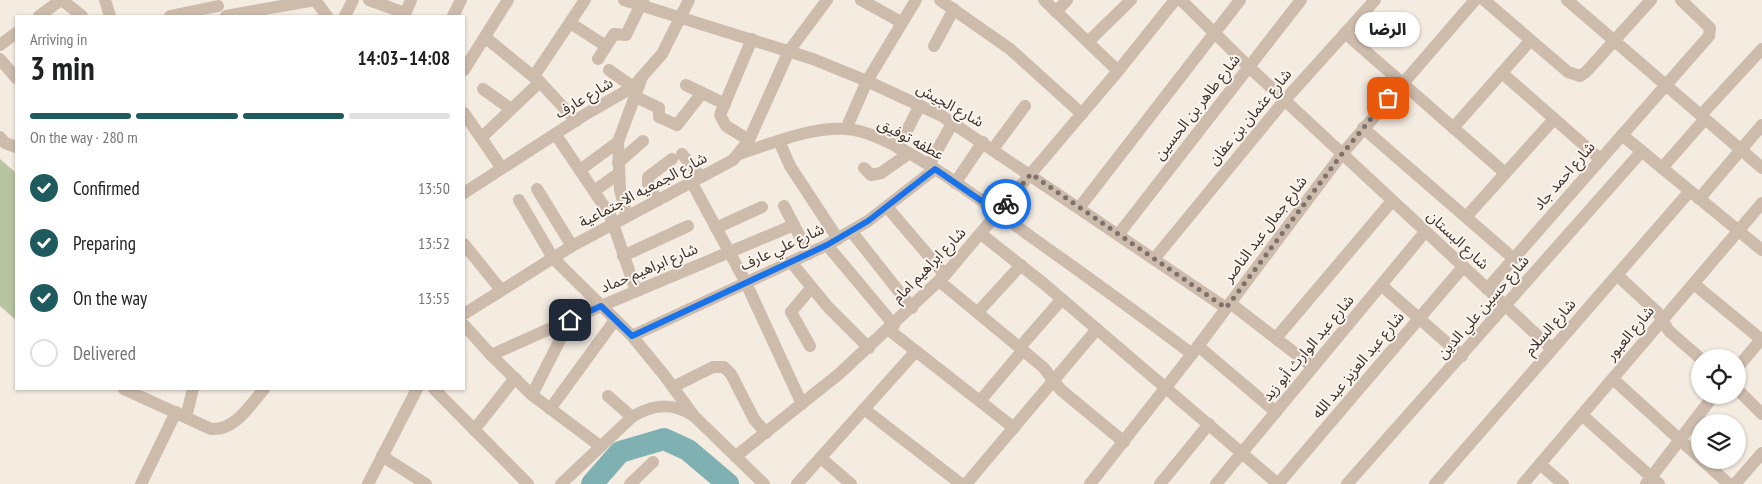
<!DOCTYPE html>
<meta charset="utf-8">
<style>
:root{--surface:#fff;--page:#f6f6f6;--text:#202124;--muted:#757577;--line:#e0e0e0;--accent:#1f5a5e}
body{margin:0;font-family:"PT Sans Narrow","Noto Sans Arabic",sans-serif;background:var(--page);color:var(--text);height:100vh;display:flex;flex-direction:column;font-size:19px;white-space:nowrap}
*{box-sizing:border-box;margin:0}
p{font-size:16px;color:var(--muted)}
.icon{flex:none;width:28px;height:28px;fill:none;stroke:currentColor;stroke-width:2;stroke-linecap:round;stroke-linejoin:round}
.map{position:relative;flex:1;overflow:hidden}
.drawer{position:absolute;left:15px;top:15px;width:450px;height:375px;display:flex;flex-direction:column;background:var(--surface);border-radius:0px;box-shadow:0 1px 4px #0004}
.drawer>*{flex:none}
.fabs{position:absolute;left:1691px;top:349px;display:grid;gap:10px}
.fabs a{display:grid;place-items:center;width:55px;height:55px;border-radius:50%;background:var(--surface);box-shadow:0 1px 4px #0004;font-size:25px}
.pin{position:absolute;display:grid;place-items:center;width:42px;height:42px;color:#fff;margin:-21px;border-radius:10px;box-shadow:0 2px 8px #0006}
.courier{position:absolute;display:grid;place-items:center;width:50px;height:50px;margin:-25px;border:4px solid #1a73e8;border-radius:50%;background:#fff;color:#222;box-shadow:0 1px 6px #0007}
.bubble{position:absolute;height:35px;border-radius:18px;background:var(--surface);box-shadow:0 1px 4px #0004;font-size:16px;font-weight:800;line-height:35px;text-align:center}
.summary em{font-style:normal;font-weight:800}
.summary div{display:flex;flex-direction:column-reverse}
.summary{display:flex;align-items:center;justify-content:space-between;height:85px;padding:0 15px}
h1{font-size:32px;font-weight:800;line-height:38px}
.bar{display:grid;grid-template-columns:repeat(4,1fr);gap:8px 5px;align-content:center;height:60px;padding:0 15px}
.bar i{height:6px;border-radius:4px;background:var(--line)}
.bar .on{background:var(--accent)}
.bar p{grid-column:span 4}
ol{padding:0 15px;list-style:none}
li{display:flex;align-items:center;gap:15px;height:55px}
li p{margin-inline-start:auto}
li .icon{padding:5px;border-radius:50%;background:var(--accent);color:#fff;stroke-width:4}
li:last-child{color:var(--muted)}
li i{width:28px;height:28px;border:2px solid var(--line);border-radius:50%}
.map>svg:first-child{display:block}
</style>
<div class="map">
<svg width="1762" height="484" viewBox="0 0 1762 484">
<rect width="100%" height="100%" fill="#f4ebe1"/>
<polygon fill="#b8c4a0" points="0,159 16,173 16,320 0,306"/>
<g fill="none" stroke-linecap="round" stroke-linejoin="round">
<polyline stroke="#7fb0b2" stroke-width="22" points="592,484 620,452 664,439 688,450 728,484"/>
<g stroke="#cdbbac" stroke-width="12">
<polyline points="62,0 82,16"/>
<polyline points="105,0 110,16"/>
<polyline points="315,0 327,16"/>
<polyline points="369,0 405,13"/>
<polyline points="624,0 813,59 867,81 942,116 1226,308"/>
<polyline points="861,0 901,22"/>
<polyline points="940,0 1010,49 1082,114"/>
<polyline points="1044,0 1118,71"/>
<polyline points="1181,0 1249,67 1552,349"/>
<polyline points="1484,0 1568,72 1580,76 1586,72 1651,0"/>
<polyline points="1567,0 1762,168"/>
<polyline points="1056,12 1067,0"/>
<polyline points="39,16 61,0"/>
<polyline points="170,16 218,6"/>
<polyline points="226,16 315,0"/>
<polyline points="345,16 353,0"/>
<polyline points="404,16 411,0"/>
<polyline points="453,16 461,0"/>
<polyline points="570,23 606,46"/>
<polyline points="1345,33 1505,173"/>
<polyline points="486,38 540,82 576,121"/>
<polyline points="1088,42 1131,0"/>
<polyline points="0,45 16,33"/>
<polyline points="934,46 954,9"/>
<polyline points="0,59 16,78"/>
<polyline points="598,59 614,34 626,35 643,0"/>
<polyline points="464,70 508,0"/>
<polyline points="609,70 633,87"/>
<polyline points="1502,73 1600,159"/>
<polyline points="534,76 585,0"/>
<polyline points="686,85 725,104"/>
<polyline points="483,89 511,109"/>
<polyline points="636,97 659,108 659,117 677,125 702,93"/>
<polyline points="464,113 501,167"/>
<polyline points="1701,115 1762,49"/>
<polyline points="1363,128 1513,258"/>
<polyline points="1453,128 1530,41"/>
<polyline points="846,129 867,81 916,0"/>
<polyline points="556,135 610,215 636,291"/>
<polyline points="1622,135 1762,250"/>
<polyline points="0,137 5,143 16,147"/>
<polyline points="482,137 540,82"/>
<polyline points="749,140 726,126 720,115 752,39"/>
<polyline points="779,141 790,166 838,239"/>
<polyline points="898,148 920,105"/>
<polyline points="993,149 1025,106"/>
<polyline points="682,154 701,177"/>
<path d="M739 154C773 143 810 127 846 129 893 131 990 207 1030 236 1085 275 1139 314 1192 354"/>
<polyline points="618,163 643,141"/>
<polyline points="929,165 953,122"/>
<polyline points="864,168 871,175 881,173 908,154"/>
<polyline points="1662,168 1705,119"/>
<polyline points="580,170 618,142"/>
<polyline points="692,183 746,283 802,404"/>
<polyline points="955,183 983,142"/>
<polyline points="537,189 572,246"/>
<polyline points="594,191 618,174"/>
<polyline points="464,193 586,114 633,87 662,54 689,0"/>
<polyline points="1699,199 1762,125"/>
<polyline points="519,200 553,258 632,336 664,375 694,416"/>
<polyline points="657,201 648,183 648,177 672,159"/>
<polyline points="784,206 809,254"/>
<polyline points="887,207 945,275"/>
<polyline points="1079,208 1240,0"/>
<polyline points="627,216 620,190 618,142 641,80"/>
<polyline points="1466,217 1554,119"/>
<polyline points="716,228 762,207"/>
<polyline points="851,231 912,308"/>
<polyline points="981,234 1043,283 1278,484"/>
<polyline points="1118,235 1301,0"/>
<polyline points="464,244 501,290"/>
<polyline points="827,245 894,325"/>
<polyline points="623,256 688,226"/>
<polyline points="1154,259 1284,101 1375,0"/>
<polyline points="791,262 828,307 869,348"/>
<polyline points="1617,275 1657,312 1669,331 1700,358"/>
<polyline points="939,281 1043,367 1061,390 1124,442"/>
<polyline points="1694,284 1762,340"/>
<polyline points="1381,285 1462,356"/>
<polyline points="1487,289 1709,36 1710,28 1681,0"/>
<polyline points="1230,303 1313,367"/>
<polyline points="978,312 1021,265"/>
<polyline points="464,314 572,246 733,160 749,140 789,51 827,0"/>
<polyline points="464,325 491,355 532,395 600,446"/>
<polyline points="889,330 1014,428"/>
<polyline points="632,336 827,245 868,221 935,169"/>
<polyline points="1276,338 1392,201"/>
<polyline points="810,346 791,312 811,288"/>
<polyline points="1198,346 1276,412"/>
<polyline points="1020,347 1062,299"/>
<polyline points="491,355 601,306 794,225"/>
<polyline points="1738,367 1762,338"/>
<polyline points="1613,379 1700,458"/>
<polyline points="673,387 713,367 724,367 731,374 754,419 766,433"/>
<path d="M124 389 211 429C235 431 250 405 264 389"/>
<polyline points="434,389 528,484"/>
<polyline points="1738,390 1762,414"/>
<polyline points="532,395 570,320"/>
<polyline points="608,396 632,417"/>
<polyline points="980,401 1023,350"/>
<polyline points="550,409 615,320"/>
<polyline points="864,409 961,484"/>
<polyline points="1582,415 1659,484"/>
<polyline points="186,417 193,389"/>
<polyline points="474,430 515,378"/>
<polyline points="382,456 426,484"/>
<polyline points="736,456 839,374 945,275 1118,71 1175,0"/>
<polyline points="821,458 851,484"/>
<polyline points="1702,460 1729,484"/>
<polyline points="1540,464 1563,484"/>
<polyline points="141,484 176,412"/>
<polyline points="368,484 417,389"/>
<path d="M561 484 632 417C653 404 673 402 694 416L764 484"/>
<polyline points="630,484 653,462"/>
<polyline points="797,484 916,351"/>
<polyline points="966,484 1097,329"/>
<polyline points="1090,484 1192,354 1342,154 1475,0"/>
<polyline points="1160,484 1209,424"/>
<polyline points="1216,484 1425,232"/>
<polyline points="1278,484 1463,267"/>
<polyline points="1347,484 1642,151"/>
<polyline points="1435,484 1690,191"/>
<polyline points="1523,484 1762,203"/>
<polyline points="1646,484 1714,395"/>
<polyline points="1735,484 1762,453"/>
</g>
</g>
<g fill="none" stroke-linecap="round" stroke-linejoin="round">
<polyline stroke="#7c716b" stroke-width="5" stroke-dasharray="0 9" points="1006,204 1031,174 1226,308 1342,154 1388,98"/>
<polyline stroke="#1a73e8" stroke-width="6" points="570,320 601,306 632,336 827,245 868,221 935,169 999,213 1006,204"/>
</g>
<g text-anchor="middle" stroke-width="4" stroke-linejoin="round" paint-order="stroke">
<g font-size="15" fill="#3b302b" stroke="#fbf5ee">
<text transform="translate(584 98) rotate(-31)" y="5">شارع عارف</text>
<text transform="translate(950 105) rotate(29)" y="5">شارع الجيش</text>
<text transform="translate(1197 107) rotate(-52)" y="5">شارع طاهر بن الحسين</text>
<text transform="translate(1250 117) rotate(-50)" y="5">شارع عثمان بن عفان</text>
<text transform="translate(911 139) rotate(28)" y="5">عطفه توفيق</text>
<text transform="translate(1564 176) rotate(-49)" y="5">شارع احمد جاد</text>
<text transform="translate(643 190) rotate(-28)" y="5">شارع الجمعيه الاجتماعية</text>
<text transform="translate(1265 229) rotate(-53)" y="5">شارع جمال عبد الناصر</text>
<text transform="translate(1458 240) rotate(43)" y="5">شارع البستان</text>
<text transform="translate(782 247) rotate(-25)" y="5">شارع علي عارف</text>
<text transform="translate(929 265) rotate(-46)" y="5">شارع ابراهيم امام</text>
<text transform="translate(649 268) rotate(-23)" y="5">شارع ابراهيم حماد</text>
<text transform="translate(1483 307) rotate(-49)" y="5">شارع حسين علي الدين</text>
<text transform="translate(1550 327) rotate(-49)" y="5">شارع السلام</text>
<text transform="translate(1630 333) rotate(-50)" y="5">شارع العبور</text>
<text transform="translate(1308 348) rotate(-50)" y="5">شارع عبد الوارث أبو زيد</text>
<text transform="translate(1358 365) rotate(-50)" y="5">شارع عبد العزيز عبد الله</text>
</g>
</g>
</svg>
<div class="fabs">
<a><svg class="icon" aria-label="locate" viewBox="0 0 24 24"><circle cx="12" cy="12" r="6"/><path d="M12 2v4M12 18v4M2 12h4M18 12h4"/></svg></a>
<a><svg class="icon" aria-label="layers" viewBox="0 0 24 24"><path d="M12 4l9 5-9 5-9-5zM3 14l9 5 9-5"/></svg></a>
</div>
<div class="pin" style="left:1388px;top:98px;background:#ea580c"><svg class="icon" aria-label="bag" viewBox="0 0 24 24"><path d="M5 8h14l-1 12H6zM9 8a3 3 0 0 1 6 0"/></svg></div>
<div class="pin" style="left:570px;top:320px;background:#1f2937"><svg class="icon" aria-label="home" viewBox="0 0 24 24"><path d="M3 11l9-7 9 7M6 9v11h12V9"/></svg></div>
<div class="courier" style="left:1006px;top:204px"><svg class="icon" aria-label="bike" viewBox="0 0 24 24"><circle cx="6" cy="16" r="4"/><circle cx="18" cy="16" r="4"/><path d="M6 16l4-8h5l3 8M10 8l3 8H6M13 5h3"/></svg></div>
<div class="bubble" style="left:1355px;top:12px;width:65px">الرضا</div>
<section class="drawer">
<div class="summary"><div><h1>3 min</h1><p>Arriving in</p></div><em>14:03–14:08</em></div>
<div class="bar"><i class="on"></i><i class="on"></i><i class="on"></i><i></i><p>On the way · 280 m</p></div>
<ol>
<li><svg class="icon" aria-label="check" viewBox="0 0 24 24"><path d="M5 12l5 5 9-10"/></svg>Confirmed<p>13:50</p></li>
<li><svg class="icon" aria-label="check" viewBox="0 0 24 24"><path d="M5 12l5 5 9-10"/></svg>Preparing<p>13:52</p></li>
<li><svg class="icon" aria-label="check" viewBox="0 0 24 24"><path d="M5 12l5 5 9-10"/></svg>On the way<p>13:55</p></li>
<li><i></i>Delivered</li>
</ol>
</section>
</div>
